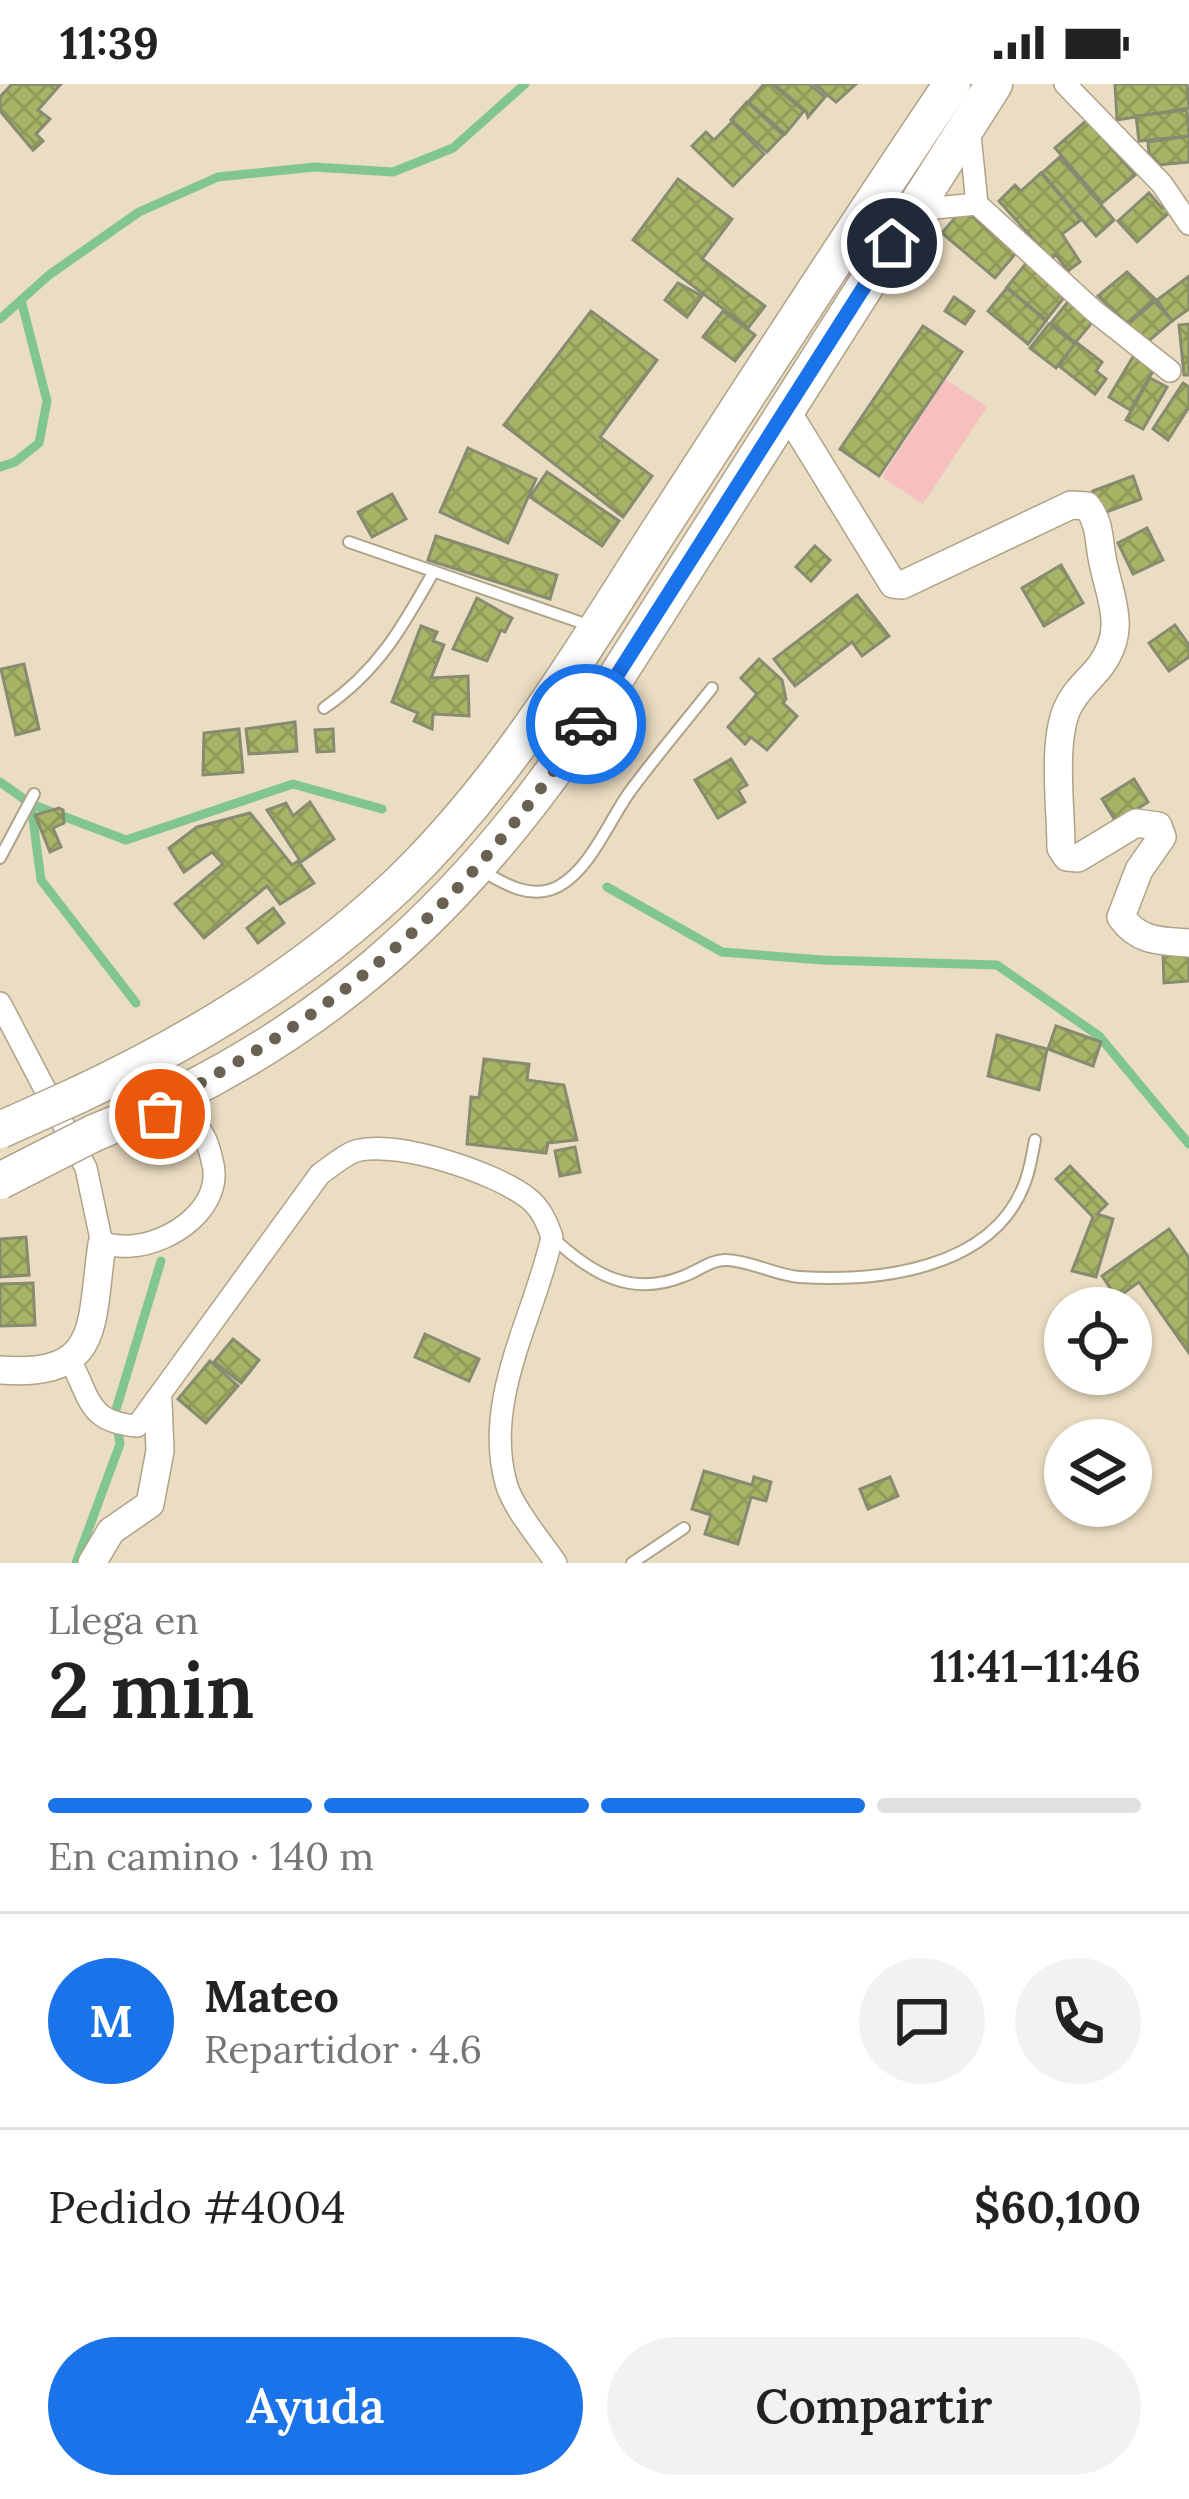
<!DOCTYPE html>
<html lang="es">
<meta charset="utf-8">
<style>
:root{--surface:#fff;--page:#f2f2f2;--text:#222;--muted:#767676;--line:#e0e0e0;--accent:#1a73e8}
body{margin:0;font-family:Lora,serif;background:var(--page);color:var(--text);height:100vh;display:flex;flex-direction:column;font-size:45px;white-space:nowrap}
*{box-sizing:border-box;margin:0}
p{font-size:39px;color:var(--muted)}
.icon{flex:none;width:66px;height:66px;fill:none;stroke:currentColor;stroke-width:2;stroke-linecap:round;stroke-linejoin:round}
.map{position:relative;height:1479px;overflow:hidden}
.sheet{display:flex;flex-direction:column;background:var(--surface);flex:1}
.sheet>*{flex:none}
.fabs{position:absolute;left:1044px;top:1203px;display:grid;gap:24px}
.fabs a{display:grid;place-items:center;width:108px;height:108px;border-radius:50%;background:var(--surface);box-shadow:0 3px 9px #0004;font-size:60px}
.pin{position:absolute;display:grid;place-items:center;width:102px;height:102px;color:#fff;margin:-51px;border:6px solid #fff;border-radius:50%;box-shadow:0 3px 12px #0007}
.courier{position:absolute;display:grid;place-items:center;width:120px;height:120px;margin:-60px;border:9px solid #1a73e8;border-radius:50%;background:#fff;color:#222;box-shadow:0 3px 15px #0007}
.summary em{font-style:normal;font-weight:600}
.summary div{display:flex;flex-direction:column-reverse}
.summary{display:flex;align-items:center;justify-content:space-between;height:204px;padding:0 48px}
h1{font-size:78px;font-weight:600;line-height:90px}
.bar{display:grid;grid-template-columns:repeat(4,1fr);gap:18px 12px;align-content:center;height:144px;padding:0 48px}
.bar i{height:15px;border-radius:9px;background:var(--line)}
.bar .selected{background:var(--accent)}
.bar p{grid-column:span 4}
.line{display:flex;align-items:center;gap:30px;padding:0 48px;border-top:3px solid var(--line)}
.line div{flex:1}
.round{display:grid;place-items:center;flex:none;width:126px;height:126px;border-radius:63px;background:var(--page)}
.primary-button{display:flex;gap:24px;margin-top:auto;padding:24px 48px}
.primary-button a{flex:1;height:138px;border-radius:72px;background:var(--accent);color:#fff;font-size:48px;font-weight:600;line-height:138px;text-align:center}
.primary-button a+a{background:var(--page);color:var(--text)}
.status{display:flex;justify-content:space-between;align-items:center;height:84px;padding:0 60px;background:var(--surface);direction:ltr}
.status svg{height:33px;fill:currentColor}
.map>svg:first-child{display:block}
</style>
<div class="status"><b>11:39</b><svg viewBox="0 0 49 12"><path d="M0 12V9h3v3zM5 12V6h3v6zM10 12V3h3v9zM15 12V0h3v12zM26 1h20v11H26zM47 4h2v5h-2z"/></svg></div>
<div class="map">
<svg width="1189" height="1479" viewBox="0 0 1189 1479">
<defs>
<pattern id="building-cross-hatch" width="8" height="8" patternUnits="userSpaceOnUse" patternTransform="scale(3)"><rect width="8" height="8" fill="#a7b466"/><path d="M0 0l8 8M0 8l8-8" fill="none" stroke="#8f9a58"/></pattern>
</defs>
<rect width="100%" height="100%" fill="#ebddc2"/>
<polygon fill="#f7c0c0" points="945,295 987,323 923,420 882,393"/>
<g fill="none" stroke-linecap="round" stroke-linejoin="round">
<g stroke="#81c690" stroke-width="9">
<polyline points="0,235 49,191 139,128 218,93 314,83 393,88 453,64 525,0"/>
<polyline points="0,383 15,378 39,359 47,317 21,216"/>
<polyline points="0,698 31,720 41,796 136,919"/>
<polyline points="31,720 126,756 293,700 382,725"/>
<polyline points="607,803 722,868 822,876 997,881 1099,952 1189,1060"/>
<polyline points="76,1479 120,1360 115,1329 161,1177"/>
</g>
</g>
<g fill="url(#building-cross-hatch)" stroke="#868b71" stroke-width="3">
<polygon points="12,0 60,1 38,26 50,35 36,50 43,57 33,66 0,27 0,13"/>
<polygon points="764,0 772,0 804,27 785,50 748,18"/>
<polygon points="774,0 809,0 825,13 808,33 806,27"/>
<polygon points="814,0 856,0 836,18"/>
<polygon points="1115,0 1187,0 1189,24 1117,36"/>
<polygon points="747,18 783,51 767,68 731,36"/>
<polygon points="1187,26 1189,52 1139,57 1136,32"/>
<polygon points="1087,36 1135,91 1102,119 1055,64"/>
<polygon points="732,38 764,70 733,102 692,62 706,48 714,56"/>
<polygon points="1189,52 1189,78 1158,81 1149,69 1148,58"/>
<polygon points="1060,73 1114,136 1096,152 1042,89"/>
<polygon points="1041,89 1081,136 1062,150 1080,178 1068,187 1056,171 1051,175 999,117 1015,101 1021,107"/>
<polygon points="678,95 732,135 702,175 765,222 748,244 633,156"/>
<polygon points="1149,109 1162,124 1167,119 1172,126 1137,158 1118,137"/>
<polygon points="963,124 1016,169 995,194 942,149"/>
<polygon points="1028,177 1067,210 1046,236 1007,203"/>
<polygon points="1127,188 1155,215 1127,239 1098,212"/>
<polygon points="1189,192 1189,225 1172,237 1157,216"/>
<polygon points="678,199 702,212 687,233 665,216"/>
<polygon points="1007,204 1046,237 1028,260 988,227"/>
<polygon points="954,213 974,227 965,240 945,227"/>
<polygon points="1071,214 1095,235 1075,259 1051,239"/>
<polygon points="1155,217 1172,237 1144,261 1127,241"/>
<polygon points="591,227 657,276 600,353 652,392 623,433 504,341"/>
<polygon points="723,227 755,251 735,277 703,253"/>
<polygon points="1049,240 1075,260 1056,284 1030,264"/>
<polygon points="1189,240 1189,291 1184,291 1179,241"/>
<polygon points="923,242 962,268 879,392 840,365"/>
<polygon points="1076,258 1102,278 1096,287 1106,295 1095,310 1059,282"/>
<polygon points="1134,271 1155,284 1130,326 1109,313"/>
<polygon points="1150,294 1167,303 1143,345 1126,336"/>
<polygon points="1183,299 1189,303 1189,323 1168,356 1153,345"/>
<polygon points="468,364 536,395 508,459 440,428"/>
<polygon points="547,388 619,437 602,462 530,413"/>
<polygon points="1133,392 1141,415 1101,430 1093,407"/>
<polygon points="392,410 406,435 372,453 358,428"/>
<polygon points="1147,444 1163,476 1133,490 1118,459"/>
<polygon points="436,452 557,491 550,515 428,476"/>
<polygon points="815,462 830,476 811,497 796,483"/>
<polygon points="1061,481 1083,519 1044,542 1022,504"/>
<polygon points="857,511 889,552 862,572 852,558 795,602 774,575"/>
<polygon points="477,514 512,534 505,548 501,546 487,577 453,565"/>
<polygon points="1175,541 1189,561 1189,573 1169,587 1149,559"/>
<polygon points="421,542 437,548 433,557 444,561 431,594 468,592 469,632 433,630 432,645 414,637 418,629 392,618"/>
<polygon points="759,575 782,596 786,615 783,619 797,632 767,666 751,653 745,660 728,643 757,610 741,594"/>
<polygon points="24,580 39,645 16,651 1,585"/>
<polygon points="295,638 297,667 249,670 246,645"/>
<polygon points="239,645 243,688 203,691 204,649"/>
<polygon points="333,645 334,667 317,668 315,646"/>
<polygon points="731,675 747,701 738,706 745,718 718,734 695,696"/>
<polygon points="1134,695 1148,718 1116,738 1102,715"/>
<polygon points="310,718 334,755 301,778 267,726 286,719 293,732"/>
<polygon points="59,724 63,726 64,739 53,744 61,763 50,768 35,731"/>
<polygon points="250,729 292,781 298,777 314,799 280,820 267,802 204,854 175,820 223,780 212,768 184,788 169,764 197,743"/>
<polygon points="273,824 284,839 258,859 247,844"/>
<polygon points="1189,867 1189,897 1164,899 1163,869"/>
<polygon points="1056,942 1101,958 1093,982 1048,965"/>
<polygon points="997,951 1047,965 1039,1006 988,992"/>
<polygon points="484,975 529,980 527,996 564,1001 577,1056 548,1059 546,1069 467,1060 471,1013 479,1014"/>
<polygon points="575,1063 580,1088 560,1092 555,1067"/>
<polygon points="1070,1082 1107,1120 1097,1130 1113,1135 1096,1193 1072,1187 1093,1133 1056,1095"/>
<polygon points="1169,1145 1189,1174 1189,1269 1139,1198 1117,1214 1102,1192"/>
<polygon points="26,1153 29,1191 0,1193 0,1155"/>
<polygon points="33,1199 35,1241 0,1242 0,1200"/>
<polygon points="425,1250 479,1275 469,1297 415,1273"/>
<polygon points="233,1255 259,1276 241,1299 214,1278"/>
<polygon points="210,1277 238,1302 206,1339 178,1315"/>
<polygon points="704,1387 752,1401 754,1393 771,1398 766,1417 751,1413 738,1460 705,1450 711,1431 692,1425"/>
<polygon points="890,1393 898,1412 868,1425 860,1405"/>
</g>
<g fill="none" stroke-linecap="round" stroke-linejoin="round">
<defs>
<g id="service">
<polyline points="349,458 588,541"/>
<path d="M324 624C378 587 402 544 434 487"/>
<polyline points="0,774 34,710"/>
<path d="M481 786C504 800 532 817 559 802 592 783 609 736 631 706 657 671 685 638 712 604"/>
<path d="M552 1153C590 1189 631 1214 684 1192 698 1187 712 1175 727 1176 751 1177 775 1191 799 1193 877 1198 991 1186 1024 1101 1030 1087 1032 1071 1035 1056"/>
<polyline points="632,1479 684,1444"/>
</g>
<g id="minor">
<polyline points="1065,0 1162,100 1189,140"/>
<polyline points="969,41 977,120 1094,227 1170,287"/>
<polyline points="914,126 977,120"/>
<path d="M0 919 86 1084 102 1160C111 1161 122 1163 131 1162 173 1159 225 1122 212 1076 209 1064 206 1051 196 1042 184 1030 166 1034 153 1025"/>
<path d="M71 1278C91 1316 88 1338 137 1342L320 1090C332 1082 347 1068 360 1066 402 1058 494 1088 528 1114 541 1124 547 1139 552 1153 534 1234 483 1315 506 1399 512 1423 542 1458 556 1479"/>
</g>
<g id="tertiary">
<path d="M786 326 893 500 902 501 1071 421 1087 422C1102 441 1098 461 1104 483 1112 519 1126 546 1101 581 1090 596 1075 606 1067 625 1052 660 1061 724 1061 764L1067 773 1078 774 1136 739 1158 742 1162 753 1139 786 1121 833C1139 858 1160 857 1189 859"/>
<path d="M0 1286C102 1293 90 1243 102 1160"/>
<polyline points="92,1479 111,1447 150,1420 160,1367 158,1318"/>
</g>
<g id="trunk">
<path d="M78 1011C197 955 307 888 402 797 507 695 581 569 659 447 756 297 852 148 952 0"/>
<path d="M94 1049C311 963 461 829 589 636L994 0"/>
</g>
</defs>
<use href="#service" stroke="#afa288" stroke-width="14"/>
<use href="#minor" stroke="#afa288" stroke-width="24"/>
<use href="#tertiary" stroke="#afa288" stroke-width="30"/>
<use href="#trunk" stroke="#afa288" stroke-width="39"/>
<use href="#service" stroke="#fff" stroke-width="10"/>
<use href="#minor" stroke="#fff" stroke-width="21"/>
<use href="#tertiary" stroke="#fff" stroke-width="27"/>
<use href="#trunk" stroke="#fff" stroke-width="36"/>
<defs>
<g id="trunk-bridge">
<polyline points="0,1046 78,1011"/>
<polyline points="0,1097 94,1049"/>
</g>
</defs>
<use href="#trunk-bridge" stroke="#afa288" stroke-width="39" stroke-linecap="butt"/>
<use href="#trunk-bridge" stroke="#fff" stroke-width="36"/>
</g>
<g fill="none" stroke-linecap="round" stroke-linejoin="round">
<path stroke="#696151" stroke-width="12" stroke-dasharray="0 21.6" d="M160 1030 152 1025C342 928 468 819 586 640"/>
<polyline stroke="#1a73e8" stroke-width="15" points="586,640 892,159"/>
</g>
</svg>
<div class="fabs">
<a><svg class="icon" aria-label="locate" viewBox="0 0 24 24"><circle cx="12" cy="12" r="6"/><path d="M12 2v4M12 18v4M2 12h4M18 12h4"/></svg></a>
<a><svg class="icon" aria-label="layers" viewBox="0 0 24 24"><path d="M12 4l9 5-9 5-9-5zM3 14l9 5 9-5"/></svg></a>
</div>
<div class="pin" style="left:160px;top:1030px;background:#ea580c"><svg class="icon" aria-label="bag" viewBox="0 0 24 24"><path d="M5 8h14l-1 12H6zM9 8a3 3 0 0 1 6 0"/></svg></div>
<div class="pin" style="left:892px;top:159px;background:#1f2937"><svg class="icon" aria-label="home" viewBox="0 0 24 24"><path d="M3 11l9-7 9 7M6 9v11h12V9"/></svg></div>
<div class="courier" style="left:586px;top:640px"><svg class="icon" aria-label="car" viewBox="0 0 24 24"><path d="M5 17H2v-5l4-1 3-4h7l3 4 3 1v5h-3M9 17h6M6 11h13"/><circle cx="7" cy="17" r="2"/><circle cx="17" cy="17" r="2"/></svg></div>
</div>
<section class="sheet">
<div class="summary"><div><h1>2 min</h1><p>Llega en</p></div><em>11:41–11:46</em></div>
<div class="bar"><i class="selected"></i><i class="selected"></i><i class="selected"></i><i></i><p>En camino · 140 m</p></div>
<div class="line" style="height:216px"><b class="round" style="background:var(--accent);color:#fff">M</b><div><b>Mateo</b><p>Repartidor · 4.6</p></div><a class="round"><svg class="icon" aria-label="chat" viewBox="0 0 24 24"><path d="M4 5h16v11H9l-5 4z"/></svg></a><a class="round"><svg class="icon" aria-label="phone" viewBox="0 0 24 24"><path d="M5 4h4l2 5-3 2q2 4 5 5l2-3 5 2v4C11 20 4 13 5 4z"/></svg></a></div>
<div class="line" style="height:156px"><div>Pedido #4004</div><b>$60,100</b></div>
<div class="primary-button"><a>Ayuda</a><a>Compartir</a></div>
</section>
